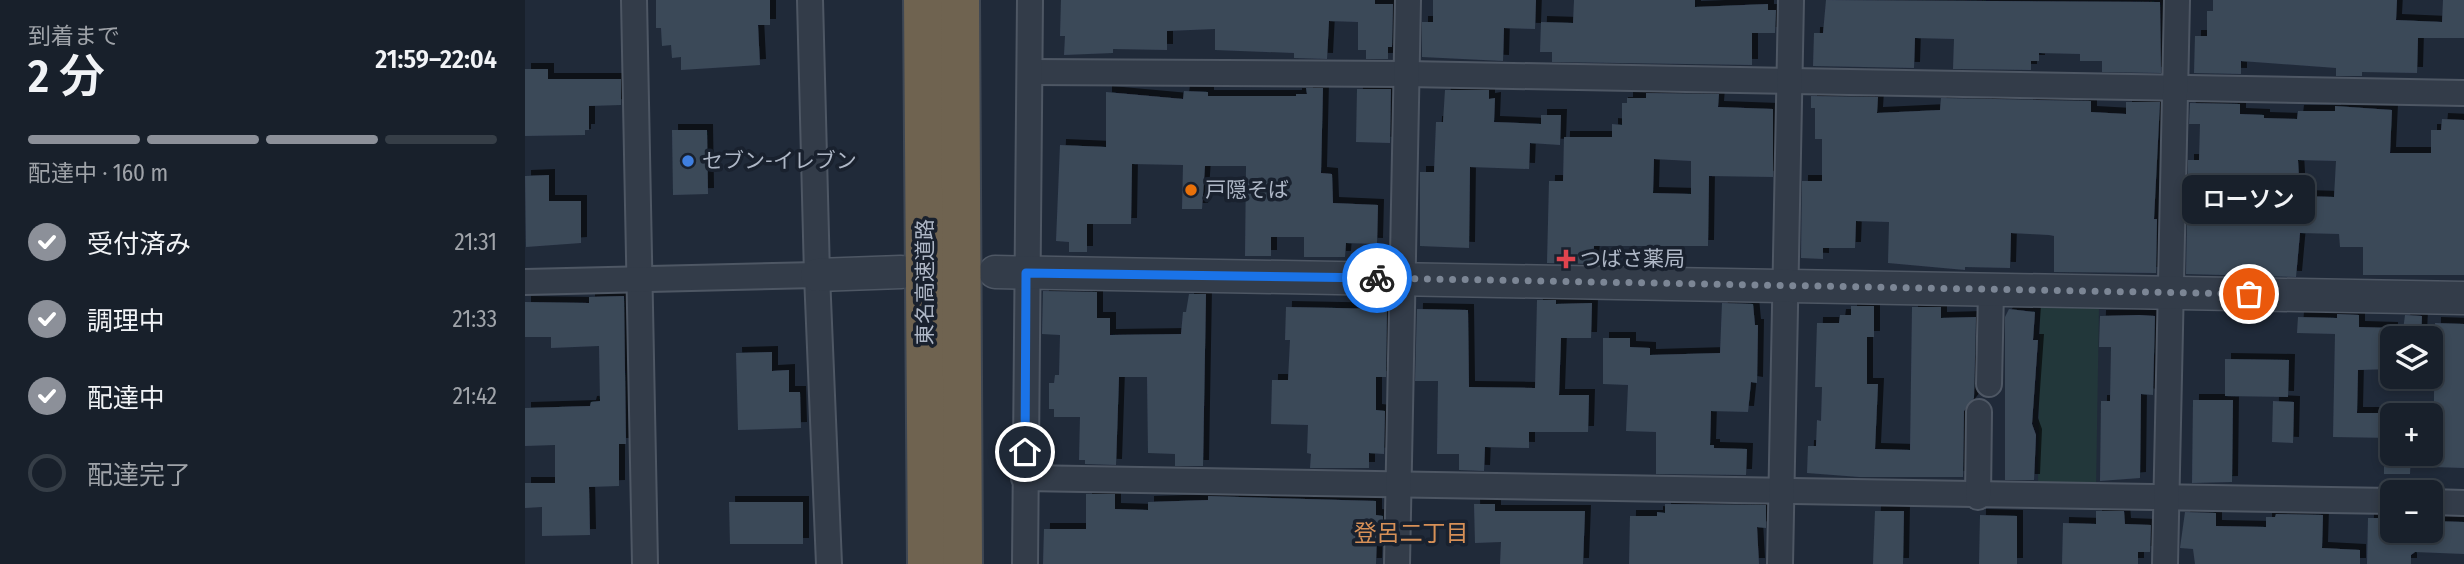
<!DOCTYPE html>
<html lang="ja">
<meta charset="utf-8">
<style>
:root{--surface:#18202b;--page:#212833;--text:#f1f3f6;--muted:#9fa3a9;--line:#363e47;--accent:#8c9099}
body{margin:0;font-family:"Fira Sans Condensed","Noto Sans JP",sans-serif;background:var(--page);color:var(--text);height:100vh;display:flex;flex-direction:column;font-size:26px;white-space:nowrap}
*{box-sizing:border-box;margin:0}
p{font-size:23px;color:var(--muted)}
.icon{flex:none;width:38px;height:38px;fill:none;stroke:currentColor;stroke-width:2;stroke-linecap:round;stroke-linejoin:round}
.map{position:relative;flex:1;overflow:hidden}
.panel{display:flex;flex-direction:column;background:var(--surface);width:525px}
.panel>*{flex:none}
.buttons{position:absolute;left:1855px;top:326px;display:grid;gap:14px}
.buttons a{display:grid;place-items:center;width:63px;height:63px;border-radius:10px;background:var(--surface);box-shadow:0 4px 10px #0003,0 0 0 2px var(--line);font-size:35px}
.pin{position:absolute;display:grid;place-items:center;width:60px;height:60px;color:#fff;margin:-30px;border:4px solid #fff;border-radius:50%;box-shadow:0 2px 7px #0007}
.courier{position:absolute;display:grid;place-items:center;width:70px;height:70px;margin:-35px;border:5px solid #1a73e8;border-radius:50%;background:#fff;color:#222;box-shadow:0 2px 9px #0007}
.bubble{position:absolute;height:49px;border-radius:10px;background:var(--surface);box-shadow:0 4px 10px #0003,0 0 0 2px var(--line);font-size:23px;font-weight:600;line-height:49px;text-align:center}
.head em{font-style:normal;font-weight:600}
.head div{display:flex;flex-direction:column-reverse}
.head{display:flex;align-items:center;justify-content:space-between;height:119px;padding:0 28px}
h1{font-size:46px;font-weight:600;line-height:52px}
.bar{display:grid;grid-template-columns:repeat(4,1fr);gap:10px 7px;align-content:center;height:84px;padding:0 28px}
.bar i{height:9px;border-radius:5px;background:var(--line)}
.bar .active{background:var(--accent)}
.bar p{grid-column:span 4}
ol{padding:0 28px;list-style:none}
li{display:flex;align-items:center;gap:21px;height:77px}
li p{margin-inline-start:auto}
li .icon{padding:7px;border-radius:50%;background:var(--accent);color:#fff;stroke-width:4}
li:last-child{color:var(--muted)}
li i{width:38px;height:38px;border:4px solid var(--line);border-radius:50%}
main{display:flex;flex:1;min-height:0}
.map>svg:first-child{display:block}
</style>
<main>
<section class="panel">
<div class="head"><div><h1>2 分</h1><p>到着まで</p></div><em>21:59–22:04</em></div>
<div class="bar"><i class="active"></i><i class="active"></i><i class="active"></i><i></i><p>配達中 · 160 m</p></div>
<ol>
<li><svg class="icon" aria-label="check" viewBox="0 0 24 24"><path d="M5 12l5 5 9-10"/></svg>受付済み<p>21:31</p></li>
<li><svg class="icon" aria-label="check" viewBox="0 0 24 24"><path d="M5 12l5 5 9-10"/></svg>調理中<p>21:33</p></li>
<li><svg class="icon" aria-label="check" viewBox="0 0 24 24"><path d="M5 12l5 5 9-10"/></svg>配達中<p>21:42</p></li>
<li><i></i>配達完了</li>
</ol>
</section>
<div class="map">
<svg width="1939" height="564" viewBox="0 0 1939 564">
<defs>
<filter id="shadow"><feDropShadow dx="6" dy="-6" stdDeviation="0" flood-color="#0009"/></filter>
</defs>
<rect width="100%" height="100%" fill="#202a39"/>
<polygon fill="#22373a" points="1515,305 1574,306 1571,488 1513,487"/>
<g fill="#3b4859" fill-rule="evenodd" filter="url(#shadow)">
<polygon points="131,0 245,0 245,25 233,25 235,65 156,70 156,57 147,58 146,45 137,46 136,28 131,28"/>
<polygon points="536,0 850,0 850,4 868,4 867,47 863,47 863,59 841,59 841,50 833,50 833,22 804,21 802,59 769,58 769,53 690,50 690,29 642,31 642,50 588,49 588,53 539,55 540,36 535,36"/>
<polygon points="908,0 1011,0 1010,29 979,28 978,61 897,57 897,22 908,22"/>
<polygon points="1049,0 1170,0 1170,7 1243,4 1243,10 1251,10 1250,33 1227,33 1227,65 1027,62 1027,52 1015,52 1016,22 1048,23"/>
<polygon points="1301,0 1635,2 1636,73 1577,72 1577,61 1555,61 1555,54 1514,53 1514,61 1506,61 1506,70 1428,69 1429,39 1390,38 1389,68 1288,66 1289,33 1298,33"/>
<polygon points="1688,0 1872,0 1871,20 1917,22 1918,0 1939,0 1939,38 1893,38 1892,73 1837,72 1837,76 1811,76 1811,68 1716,61 1716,74 1669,73 1670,36 1682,36 1682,11 1688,11"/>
<polygon points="0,69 23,69 23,79 96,79 96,105 64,106 64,130 60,130 60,135 0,136"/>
<polygon points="781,88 798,88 796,173 807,174 808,203 853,205 852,244 821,243 820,257 779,257 779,237 746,237 746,256 720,256 721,166 680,166 677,209 657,209 658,165 607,164 606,224 562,224 562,252 544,252 544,242 531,241 535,145 581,147 581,92 658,99 659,91 683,92 683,96 771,96 771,94 782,94"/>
<polygon points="832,89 866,89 865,143 831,142"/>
<polygon points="920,90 964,90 964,99 970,98 969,122 1016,124 1016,115 1036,115 1035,145 1005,143 1004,169 945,167 944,248 895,246 895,172 909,172 911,122 918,122"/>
<path d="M1121 93 1194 94 1193 107 1248 109V177L1184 176 1183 246H1069L1068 264 1022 263 1024 181H1038L1039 137H1087V124L1097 125V103H1102V98H1121ZM1129 159 1166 161V194L1128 193Z"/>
<polygon points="1286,96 1353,97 1352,113 1415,110 1416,98 1566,101 1566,112 1601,114 1601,102 1635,102 1629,219 1632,219 1631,273 1529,272 1529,236 1524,235 1486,233 1485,268 1440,267 1440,270 1363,263 1364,222 1331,221 1330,248 1298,248 1298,259 1276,258 1277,181 1297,181 1297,139 1290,139 1290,108 1286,108"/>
<path d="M1665 103 1715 104V114L1739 115V118L1772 119 1773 111H1810V106L1867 110 1865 153H1906V130H1916L1917 119 1939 120V275H1838V247H1815L1814 234 1775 233 1771 277 1661 274 1662 220 1675 221V181H1663V160H1674L1675 124H1664ZM1773 160 1811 161 1809 197 1775 196Z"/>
<polygon points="147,130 182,130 183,194 148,195"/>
<polygon points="24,175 24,201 56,201 56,243 1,247 0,176"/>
<polygon points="518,291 572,292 572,318 585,318 585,335 656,334 658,312 661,312 664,294 681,294 678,466 650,466 650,454 623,453 622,377 594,377 591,465 560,464 560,460 554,460 555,417 529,417 529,409 524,409 524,383 529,383 530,375 534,375 535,335 517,334"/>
<polygon points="99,296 101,444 94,444 94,486 64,487 65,535 17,536 17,507 0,508 0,483 30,483 30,445 0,446 0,408 65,406 66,402 75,401 74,346 26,348 26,337 0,337 0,302 64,303 64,297"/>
<polygon points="1012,300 1031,300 1031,304 1067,303 1066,338 1036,338 1034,395 1064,395 1063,432 1004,432 1004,448 960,447 959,471 934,470 934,454 912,454 913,381 890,381 892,309 943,310 944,387 1010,388"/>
<polygon points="1197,303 1228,304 1230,325 1233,325 1232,383 1226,382 1223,412 1186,411 1185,445 1189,445 1189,448 1222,449 1221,475 1131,474 1131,432 1101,431 1103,385 1078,384 1078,338 1105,338 1105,347 1125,348 1125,355 1195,353"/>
<polygon points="1326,306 1349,306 1349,337 1342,337 1342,384 1353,384 1350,449 1385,450 1387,307 1416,307 1416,318 1451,317 1449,398 1439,411 1438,477 1334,477 1282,473 1283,446 1291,446 1292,420 1296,421 1297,387 1290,387 1292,323 1314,323 1315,315 1326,315"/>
<polygon points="761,307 862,309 861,377 851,377 851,410 860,411 859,454 844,453 844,468 785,468 786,454 782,453 783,425 746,424 747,380 763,380 765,340 760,340"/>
<polygon points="1484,309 1510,312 1508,340 1513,340 1507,424 1511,435 1509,480 1480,480 1480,317"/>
<polygon points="1812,314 1834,315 1834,327 1867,328 1867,369 1833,370 1832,413 1867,413 1867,438 1808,437 1810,334 1772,333 1773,317 1812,318"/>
<polygon points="1614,315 1630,316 1628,395 1616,394 1615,478 1575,481 1576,401 1585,401 1586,347 1574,347 1575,316"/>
<polygon points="1880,315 1897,316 1896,338 1877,338"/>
<polygon points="1910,323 1939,324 1939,468 1908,467"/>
<polygon points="247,352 247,371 264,370 264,392 275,392 276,428 213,430 211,353"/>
<polygon points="1700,359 1764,360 1763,397 1700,396"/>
<polygon points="1668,400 1708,400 1707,482 1667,483"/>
<polygon points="1748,401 1769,402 1768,443 1747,442"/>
<polygon points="1859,453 1886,453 1885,474 1859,474"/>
<polygon points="561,494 590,494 590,509 623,510 623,502 683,500 683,496 851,501 851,515 858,516 858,532 852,532 851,564 518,564 519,529 561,529"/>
<polygon points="204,502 278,502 278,544 205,544"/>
<polygon points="949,504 970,504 970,511 1060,511 1058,564 975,564 976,542 950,543"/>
<polygon points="1140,504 1241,505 1241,528 1232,527 1234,564 1104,564 1105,516 1132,516 1132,512 1140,513"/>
<polygon points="1350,511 1379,511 1378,564 1348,564"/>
<polygon points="1571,511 1599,511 1600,524 1626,525 1625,552 1613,552 1613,564 1537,564 1538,523 1571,524"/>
<polygon points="1660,512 1691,513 1691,526 1741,527 1741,517 1750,517 1751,514 1798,515 1797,548 1835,550 1835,564 1670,564 1668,549 1655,548"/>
<polygon points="1455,515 1492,516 1492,564 1454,564"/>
<polygon points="1843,518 1867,518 1867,530 1906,530 1906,521 1939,522 1939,554 1890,552 1886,555 1886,564 1842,564"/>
</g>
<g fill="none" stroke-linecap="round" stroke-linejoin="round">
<defs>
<g id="minor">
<polyline points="109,0 120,564"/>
<polyline points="285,0 292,275 304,564"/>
<polyline points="506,72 882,74 1939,93"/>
<polyline points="0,282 292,275"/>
<polyline points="1464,384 1466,290"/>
<polyline points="499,478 1867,501"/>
<polyline points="1453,497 1454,412"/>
<polyline points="1906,502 1939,503"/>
<polyline points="500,564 505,0"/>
<polyline points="872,564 883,0"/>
<polyline points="1255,564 1266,0"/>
<polyline points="1640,564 1652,0"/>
</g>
<g id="tertiary">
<polyline points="470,272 1939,298"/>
<polyline points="292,275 376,272"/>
</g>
<g id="motorway">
<polyline points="398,0 402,564"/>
<polyline points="435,0 438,564"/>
</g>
</defs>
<use href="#minor" stroke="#4e5764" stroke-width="28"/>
<use href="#tertiary" stroke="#4e5764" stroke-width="35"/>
<use href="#motorway" stroke="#3e4754" stroke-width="42"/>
<use href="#minor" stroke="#333c49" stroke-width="24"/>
<use href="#tertiary" stroke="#333c49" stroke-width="32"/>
<use href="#motorway" stroke="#6f6350" stroke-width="38"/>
</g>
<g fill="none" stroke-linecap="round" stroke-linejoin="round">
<polyline stroke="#7c8695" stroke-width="7" stroke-dasharray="0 12.6" points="852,278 1724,294"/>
<polyline stroke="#1a73e8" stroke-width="9" points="500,452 501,273 852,278"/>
</g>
<circle fill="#3f7fe0" stroke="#19212e" stroke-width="2.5" cx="163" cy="161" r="7"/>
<circle fill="#e8710a" stroke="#19212e" stroke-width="2.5" cx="666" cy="190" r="7"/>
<path fill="#e0444e" stroke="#19212e" stroke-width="2.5" d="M1037.5 248.5h7v7h7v7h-7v7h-7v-7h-7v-7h7z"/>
<g text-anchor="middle" stroke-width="7" stroke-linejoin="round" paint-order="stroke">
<g font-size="21" fill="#aeb7c6" stroke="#19212e" text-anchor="start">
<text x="177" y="168">セブン-イレブン</text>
<text x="680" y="197">戸隠そば</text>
<text x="1055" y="266">つばさ薬局</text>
</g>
<g font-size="21" fill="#aeb7c6" stroke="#19212e">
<text transform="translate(400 282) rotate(-90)" y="7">東名高速道路</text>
</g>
<g font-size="23" fill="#d79057" stroke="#19212e">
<text x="886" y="541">登呂二丁目</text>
</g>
</g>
</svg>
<div class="buttons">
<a><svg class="icon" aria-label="layers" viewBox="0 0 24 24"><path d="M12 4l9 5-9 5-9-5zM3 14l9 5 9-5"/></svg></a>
<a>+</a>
<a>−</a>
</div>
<div class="pin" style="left:1724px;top:294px;background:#ea580c"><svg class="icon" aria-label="bag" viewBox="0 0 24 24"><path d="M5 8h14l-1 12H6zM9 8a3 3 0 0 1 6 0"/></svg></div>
<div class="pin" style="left:500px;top:452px;background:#1f2937"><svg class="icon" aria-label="home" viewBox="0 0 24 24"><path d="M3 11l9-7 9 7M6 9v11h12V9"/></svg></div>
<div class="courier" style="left:852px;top:278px"><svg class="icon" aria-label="bike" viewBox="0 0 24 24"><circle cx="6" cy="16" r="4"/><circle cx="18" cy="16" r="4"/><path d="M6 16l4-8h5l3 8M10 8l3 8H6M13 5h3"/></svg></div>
<div class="bubble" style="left:1657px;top:175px;width:133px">ローソン</div>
</div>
</main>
